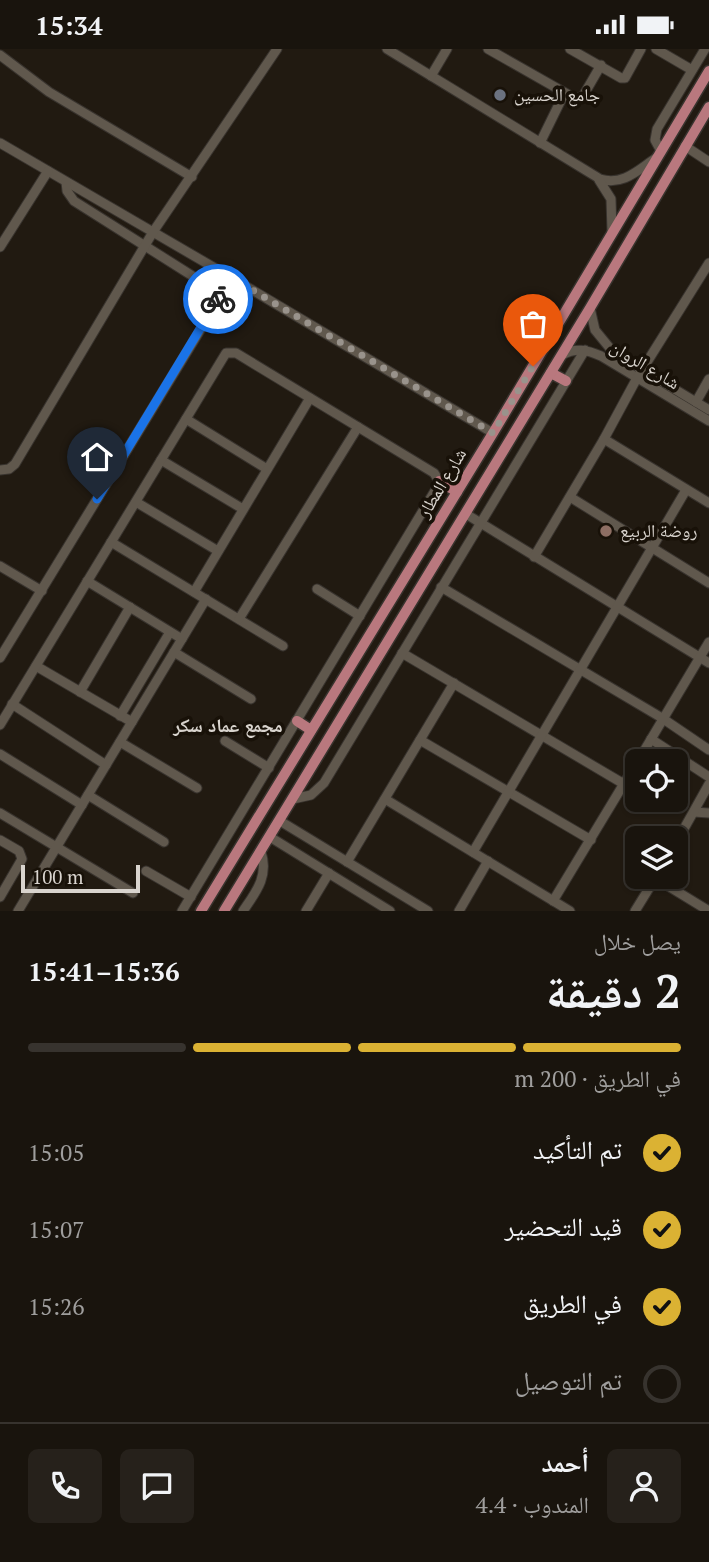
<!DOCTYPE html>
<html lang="ar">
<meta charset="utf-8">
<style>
:root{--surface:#19140d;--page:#26211b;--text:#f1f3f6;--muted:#9f9e9d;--line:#37332e;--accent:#dbb233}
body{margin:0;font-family:"PT Serif","Noto Naskh Arabic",serif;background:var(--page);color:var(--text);direction:rtl;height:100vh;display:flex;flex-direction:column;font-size:26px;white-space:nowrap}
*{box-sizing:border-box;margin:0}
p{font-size:23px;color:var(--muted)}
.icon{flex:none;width:38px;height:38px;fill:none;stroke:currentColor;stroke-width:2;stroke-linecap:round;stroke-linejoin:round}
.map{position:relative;height:862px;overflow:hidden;direction:ltr}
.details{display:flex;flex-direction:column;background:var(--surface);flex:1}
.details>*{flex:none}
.buttons{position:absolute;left:625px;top:700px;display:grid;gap:14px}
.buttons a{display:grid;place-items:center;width:63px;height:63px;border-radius:10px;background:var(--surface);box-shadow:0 2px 5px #0004,0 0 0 2px var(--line);font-size:35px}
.scale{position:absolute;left:21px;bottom:18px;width:119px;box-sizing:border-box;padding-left:7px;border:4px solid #d9d4ce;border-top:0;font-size:19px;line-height:24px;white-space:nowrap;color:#d9d4ce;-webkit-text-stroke:5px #181108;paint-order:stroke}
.pin{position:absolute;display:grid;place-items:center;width:60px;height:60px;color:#fff;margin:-72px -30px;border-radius:50% 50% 50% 0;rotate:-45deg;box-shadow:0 0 7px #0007}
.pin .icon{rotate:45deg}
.courier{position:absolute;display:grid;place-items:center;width:70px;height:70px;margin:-35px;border:5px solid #1a73e8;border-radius:50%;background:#fff;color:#222;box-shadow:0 2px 9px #0007}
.headline em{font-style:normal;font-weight:700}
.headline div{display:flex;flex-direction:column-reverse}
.headline{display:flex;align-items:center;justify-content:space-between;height:119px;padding:0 28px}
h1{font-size:46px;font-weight:700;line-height:52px}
.bar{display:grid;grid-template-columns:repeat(4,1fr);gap:10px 7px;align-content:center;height:84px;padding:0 28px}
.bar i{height:9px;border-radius:5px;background:var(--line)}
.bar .on{background:var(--accent)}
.bar p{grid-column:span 4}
.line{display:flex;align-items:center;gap:18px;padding:0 28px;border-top:2px solid var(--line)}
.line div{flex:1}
.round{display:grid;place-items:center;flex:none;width:74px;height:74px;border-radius:10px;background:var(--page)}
ol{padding:0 28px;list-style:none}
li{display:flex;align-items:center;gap:21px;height:77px}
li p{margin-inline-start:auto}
li .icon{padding:7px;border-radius:50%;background:var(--accent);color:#111;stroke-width:4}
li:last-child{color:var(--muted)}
li i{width:38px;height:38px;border:4px solid var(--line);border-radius:50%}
.status{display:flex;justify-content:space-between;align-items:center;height:49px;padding:0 35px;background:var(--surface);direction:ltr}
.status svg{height:19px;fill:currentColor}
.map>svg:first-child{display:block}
</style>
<div class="status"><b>15:34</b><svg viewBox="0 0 49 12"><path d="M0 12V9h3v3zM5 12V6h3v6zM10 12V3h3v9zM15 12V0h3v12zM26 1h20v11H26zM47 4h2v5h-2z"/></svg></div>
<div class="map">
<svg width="709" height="862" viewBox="0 0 709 862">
<rect width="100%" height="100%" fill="#211a11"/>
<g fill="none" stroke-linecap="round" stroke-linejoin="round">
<defs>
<g id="minor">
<path d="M387 0 600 130C623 137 638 121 656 109"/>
<polyline points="488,0 576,50 583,47 601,16"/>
<polyline points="570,0 621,29 625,29 641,0"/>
<polyline points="656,0 692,21"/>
<polyline points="0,6 49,43 192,128"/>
<polyline points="431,27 447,0"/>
<polyline points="0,94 232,229 493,384"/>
<polyline points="540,94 564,45"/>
<polyline points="685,97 709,113"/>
<polyline points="661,102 655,91 657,80 705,0"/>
<polyline points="599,131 611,150 612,183"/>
<polyline points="66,133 67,142 74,152 221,245"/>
<polyline points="0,198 48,122"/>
<polyline points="590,259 595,281 613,303 709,361"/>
<path d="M562 306C576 298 587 301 601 307L709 372"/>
<polyline points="696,353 709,330"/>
<polyline points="186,370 267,420"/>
<polyline points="604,390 709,454"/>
<polyline points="161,411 243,460"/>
<polyline points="0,421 9,420 15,415 153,183 277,0"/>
<polyline points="570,448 709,534"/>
<polyline points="136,453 218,502"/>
<polyline points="466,465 709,614"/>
<polyline points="111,493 283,597"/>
<polyline points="534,508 604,390 637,329 709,214"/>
<polyline points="0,517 42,542"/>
<polyline points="87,532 182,590"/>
<polyline points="441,538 662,669 709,701"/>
<polyline points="317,540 360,567"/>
<polyline points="194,543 310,349"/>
<polyline points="239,570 358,378"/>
<polyline points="174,603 251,650"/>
<polyline points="402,604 624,735"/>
<polyline points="0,609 232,229"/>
<polyline points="36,617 132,673"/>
<polyline points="80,643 130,558"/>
<polyline points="12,655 106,716"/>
<polyline points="120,667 170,583"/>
<polyline points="0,676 226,304 236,304 434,424 439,432 436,440 182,862"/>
<polyline points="651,690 709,728"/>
<polyline points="420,691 591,791"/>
<polyline points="225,692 269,719"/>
<polyline points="120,693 197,739"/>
<polyline points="0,705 82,756"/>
<polyline points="638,712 709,593"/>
<polyline points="88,746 164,793"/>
<polyline points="293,750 311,746 324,734 585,301"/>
<polyline points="385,750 570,862"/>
<polyline points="694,763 709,764"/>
<polyline points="0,764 133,844"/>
<polyline points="280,772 428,862"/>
<polyline points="270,788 390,862"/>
<polyline points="0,791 19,802 22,810 0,848"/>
<polyline points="676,794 709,735"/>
<polyline points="473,803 686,441"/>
<polyline points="347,813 454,634"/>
<polyline points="146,822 191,848"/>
<polyline points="655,829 709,862"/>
<polyline points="553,852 637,713"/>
<polyline points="18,862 206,550"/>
<path d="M243 862C256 843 269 827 261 803"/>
<polyline points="306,862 329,824"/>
<polyline points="459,862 488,812"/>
<polyline points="635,862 656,828"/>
</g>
<g id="major">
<polyline points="551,324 566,332"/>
<polyline points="439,432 457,443"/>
<polyline points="297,672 311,681"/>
<polyline points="201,862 493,384 709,22"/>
<polyline points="224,862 590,259 709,58"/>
</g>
</defs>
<use href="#minor" stroke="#38332e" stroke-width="11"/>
<use href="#major" stroke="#38332e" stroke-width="13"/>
<use href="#minor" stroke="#60584d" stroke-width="9"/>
<use href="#major" stroke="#b9787e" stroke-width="10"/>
</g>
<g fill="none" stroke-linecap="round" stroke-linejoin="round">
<polyline stroke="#99938c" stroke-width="7" stroke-dasharray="0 12.6" points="218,250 232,229 493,384 533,317"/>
<polyline stroke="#1a73e8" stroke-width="9" points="97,450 218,250"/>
</g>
<circle fill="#6b7280" stroke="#181108" stroke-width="2.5" cx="500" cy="46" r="7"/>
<circle fill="#8d6e63" stroke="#181108" stroke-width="2.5" cx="606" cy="482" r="7"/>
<g text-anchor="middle" stroke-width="7" stroke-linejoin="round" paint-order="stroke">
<g font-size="18" fill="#d9d4ce" stroke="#181108" text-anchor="start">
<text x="514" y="52">جامع الحسين</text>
<text x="620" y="488">روضة الربيع</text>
</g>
<g font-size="18" fill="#d9d4ce" stroke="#181108">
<text transform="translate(645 316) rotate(31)" y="6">شارع الروان</text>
<text transform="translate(442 434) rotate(-59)" y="6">شارع المطار</text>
</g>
<g font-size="19" font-weight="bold" fill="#d9d4ce" stroke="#181108">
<text x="228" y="683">مجمع عماد سكر</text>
</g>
</g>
</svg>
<div class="buttons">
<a><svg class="icon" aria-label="locate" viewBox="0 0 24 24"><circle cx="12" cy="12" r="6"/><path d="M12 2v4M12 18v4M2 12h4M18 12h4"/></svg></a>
<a><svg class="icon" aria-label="layers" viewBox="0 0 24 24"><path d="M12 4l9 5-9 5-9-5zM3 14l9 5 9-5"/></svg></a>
</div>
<div class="scale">100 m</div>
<div class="pin" style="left:533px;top:317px;background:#ea580c"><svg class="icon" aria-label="bag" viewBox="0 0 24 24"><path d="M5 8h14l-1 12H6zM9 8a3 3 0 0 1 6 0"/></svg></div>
<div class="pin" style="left:97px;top:450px;background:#1f2937"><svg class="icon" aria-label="home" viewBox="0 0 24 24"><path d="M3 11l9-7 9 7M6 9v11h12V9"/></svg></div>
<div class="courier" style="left:218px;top:250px"><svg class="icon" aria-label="bike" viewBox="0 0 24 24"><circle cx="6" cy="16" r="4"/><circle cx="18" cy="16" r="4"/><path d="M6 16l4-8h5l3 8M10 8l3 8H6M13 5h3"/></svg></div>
</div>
<section class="details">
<div class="headline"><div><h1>2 دقيقة</h1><p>يصل خلال</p></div><em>15:36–15:41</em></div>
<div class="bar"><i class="on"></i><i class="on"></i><i class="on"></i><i></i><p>في الطريق · 200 m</p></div>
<ol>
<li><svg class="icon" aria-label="check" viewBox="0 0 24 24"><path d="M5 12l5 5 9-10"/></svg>تم التأكيد<p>15:05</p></li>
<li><svg class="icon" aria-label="check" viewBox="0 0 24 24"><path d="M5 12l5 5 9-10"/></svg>قيد التحضير<p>15:07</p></li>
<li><svg class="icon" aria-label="check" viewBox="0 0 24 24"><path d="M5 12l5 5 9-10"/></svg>في الطريق<p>15:26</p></li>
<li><i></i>تم التوصيل</li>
</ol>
<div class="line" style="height:126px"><a class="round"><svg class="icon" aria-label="person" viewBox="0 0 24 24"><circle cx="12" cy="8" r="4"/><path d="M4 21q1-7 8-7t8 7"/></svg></a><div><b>أحمد</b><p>المندوب · 4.4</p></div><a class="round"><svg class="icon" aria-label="chat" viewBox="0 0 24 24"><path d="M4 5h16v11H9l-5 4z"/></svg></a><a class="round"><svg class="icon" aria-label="phone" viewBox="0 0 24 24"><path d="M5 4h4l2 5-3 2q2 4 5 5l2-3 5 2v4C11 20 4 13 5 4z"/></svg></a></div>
</section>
